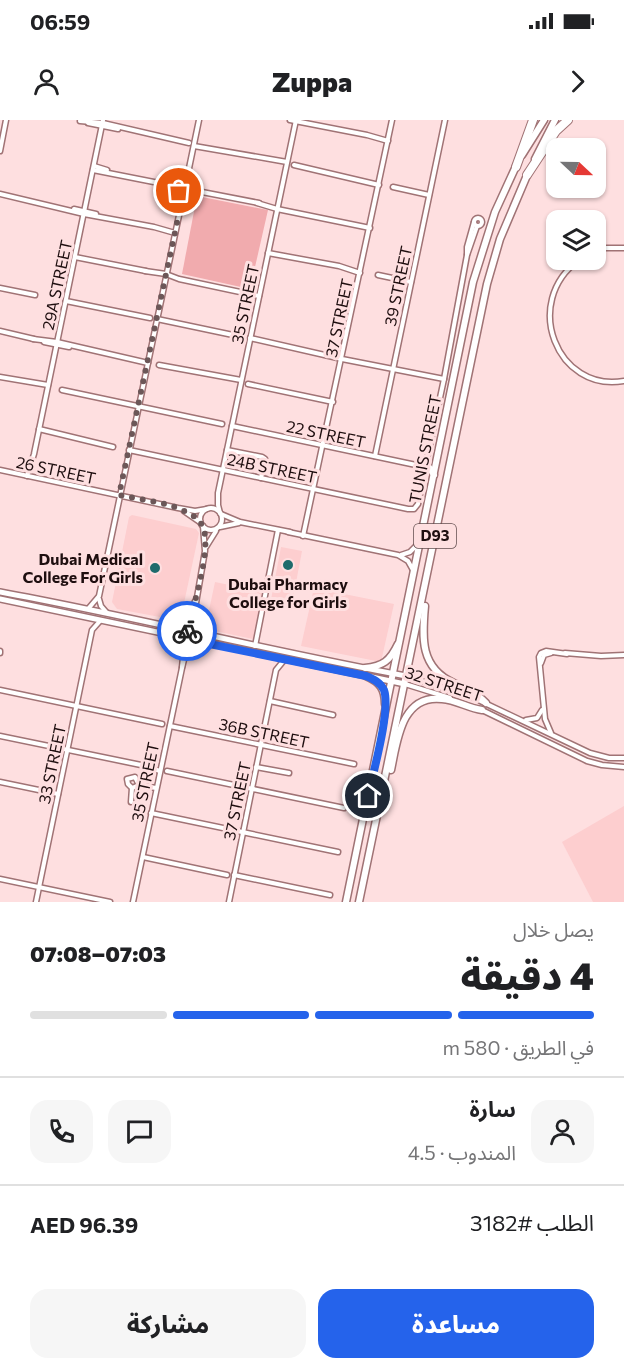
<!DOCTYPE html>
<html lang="ar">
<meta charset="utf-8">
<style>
:root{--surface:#fff;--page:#f6f6f6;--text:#202124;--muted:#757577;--line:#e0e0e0;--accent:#2563eb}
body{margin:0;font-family:Commissioner,"Noto Sans Arabic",sans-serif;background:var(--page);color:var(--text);direction:rtl;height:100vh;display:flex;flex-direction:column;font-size:22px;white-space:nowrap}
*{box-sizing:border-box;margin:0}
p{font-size:20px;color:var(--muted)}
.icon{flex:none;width:33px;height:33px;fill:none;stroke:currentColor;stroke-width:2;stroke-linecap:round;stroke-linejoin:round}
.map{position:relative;height:782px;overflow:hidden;direction:ltr}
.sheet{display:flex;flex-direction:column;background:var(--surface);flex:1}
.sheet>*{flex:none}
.needle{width:39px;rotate:112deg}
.controls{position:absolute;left:546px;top:18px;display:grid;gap:12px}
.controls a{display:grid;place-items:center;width:60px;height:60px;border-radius:12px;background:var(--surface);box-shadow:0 2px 4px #0004;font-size:30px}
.pin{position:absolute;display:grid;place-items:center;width:51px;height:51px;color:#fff;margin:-26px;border:3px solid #fff;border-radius:50%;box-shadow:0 2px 6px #0007}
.courier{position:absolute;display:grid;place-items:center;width:60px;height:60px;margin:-30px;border:4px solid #2563eb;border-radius:50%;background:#fff;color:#222;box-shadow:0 2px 8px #0007}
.overview em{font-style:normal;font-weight:800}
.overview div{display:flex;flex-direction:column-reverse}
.overview{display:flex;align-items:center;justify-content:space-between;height:102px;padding:0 30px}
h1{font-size:39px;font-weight:800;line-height:45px}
.bar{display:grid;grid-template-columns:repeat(4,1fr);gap:9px 6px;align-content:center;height:72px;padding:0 30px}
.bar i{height:8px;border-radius:4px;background:var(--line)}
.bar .active{background:var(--accent)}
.bar p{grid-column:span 4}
.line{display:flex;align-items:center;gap:15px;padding:0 30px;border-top:2px solid var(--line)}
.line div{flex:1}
.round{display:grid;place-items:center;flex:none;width:63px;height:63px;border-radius:18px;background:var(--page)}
.button{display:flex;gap:12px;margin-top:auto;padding:12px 30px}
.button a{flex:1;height:69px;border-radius:18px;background:var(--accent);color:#fff;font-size:24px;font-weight:800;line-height:69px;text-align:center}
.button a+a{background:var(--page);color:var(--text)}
.status{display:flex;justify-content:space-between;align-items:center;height:42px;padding:0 30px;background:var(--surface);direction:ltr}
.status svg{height:16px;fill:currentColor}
header{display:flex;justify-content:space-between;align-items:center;height:78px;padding:0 30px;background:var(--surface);font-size:27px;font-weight:800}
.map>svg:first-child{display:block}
</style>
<div class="status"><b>06:59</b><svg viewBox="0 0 49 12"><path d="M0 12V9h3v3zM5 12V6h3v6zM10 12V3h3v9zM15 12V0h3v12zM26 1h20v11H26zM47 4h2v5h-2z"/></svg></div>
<header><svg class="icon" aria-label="forward" viewBox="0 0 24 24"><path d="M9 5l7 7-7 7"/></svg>Zuppa<svg class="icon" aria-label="person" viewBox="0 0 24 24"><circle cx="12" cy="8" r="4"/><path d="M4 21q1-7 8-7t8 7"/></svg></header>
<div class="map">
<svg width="624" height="782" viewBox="0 0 624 782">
<rect width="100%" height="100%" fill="#fedfe0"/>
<g fill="#fdcecf">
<polygon points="132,395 196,409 199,413 181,497 176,500 117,489 112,482 129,397"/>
<polygon points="281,427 302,431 291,489 270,485"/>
<polygon points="215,462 263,472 253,519 205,509"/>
<polygon points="314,468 394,484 381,542 301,526"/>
<polygon points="624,686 624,782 593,782 562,722"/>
</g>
<polygon fill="#f1abae" points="197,76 268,90 250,169 182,154"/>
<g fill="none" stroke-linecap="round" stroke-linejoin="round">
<defs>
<g id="minor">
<polyline points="290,0 367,15 388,21"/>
<polyline points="80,1 103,3 189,23"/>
<polyline points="88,3 118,9"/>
<polyline points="194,26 287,42"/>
<polyline points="0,31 6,0"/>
<polyline points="294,45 379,65"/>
<polyline points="94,46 107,50"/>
<polyline points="93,50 169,65 179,64"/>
<polyline points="183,62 187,63 190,66 190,71 185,74 180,72 179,67 188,53 199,0"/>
<polyline points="190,66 202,72 259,83"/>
<polyline points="393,67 429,75"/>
<polyline points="0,74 84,94 154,107 175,113"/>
<polyline points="257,83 277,89 370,108"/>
<polyline points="74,89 96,94"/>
<circle cx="478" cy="102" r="4"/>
<polyline points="596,131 606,128 624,128"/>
<polyline points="268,133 339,146 360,153"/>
<polyline points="467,134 467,127 474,102"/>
<polyline points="75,137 146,151"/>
<path d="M579 140C521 182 557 273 624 261"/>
<polyline points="145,151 166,154 179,159 259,176"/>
<polyline points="378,155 411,162"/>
<polyline points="0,168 35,175"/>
<polyline points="66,181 150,198"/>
<polyline points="157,199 233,215"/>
<polyline points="0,211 34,219"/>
<polyline points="250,218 342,239 444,259"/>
<polyline points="33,219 57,222 148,243"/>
<polyline points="44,222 69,227"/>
<polyline points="159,245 241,260"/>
<polyline points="0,257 48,265"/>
<polyline points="248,264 333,282"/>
<polyline points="62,270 222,304"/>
<polyline points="232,306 416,345"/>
<polyline points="39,309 113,327"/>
<polyline points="129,330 408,389 414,389 418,384 422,363 422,350 428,334 444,259 467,135 477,106"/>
<polyline points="227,330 262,337 265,339 261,358"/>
<polyline points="375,336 445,0"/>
<polyline points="0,350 178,388 195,391 207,389"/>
<polyline points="27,356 34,334 103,0"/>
<circle cx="211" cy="399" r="11"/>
<polyline points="184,391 200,402"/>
<polyline points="220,393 218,385 218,373 296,0"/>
<polyline points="221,394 240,402 290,412"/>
<polyline points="220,407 239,403"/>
<polyline points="288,412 398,435 408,441 413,450"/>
<polyline points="303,416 392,0"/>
<polyline points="206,427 216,411"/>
<polyline points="401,435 410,432 419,423"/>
<polyline points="99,479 101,486 107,493"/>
<polyline points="88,489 99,476 181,86 180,72"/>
<polyline points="187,511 195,481"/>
<polyline points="191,512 205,431 203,406"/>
<polyline points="255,526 278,410"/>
<polyline points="0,531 0,533"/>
<polyline points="565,533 601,536 624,535"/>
<polyline points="541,543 544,535 551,533"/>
<polyline points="182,547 185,519"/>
<polyline points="406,556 472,577 590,633 609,638 624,638"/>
<polyline points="405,564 450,578"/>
<polyline points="0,570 162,604"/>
<polyline points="270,581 333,595"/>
<polyline points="482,590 587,641 602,645 624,647"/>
<polyline points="526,600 537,598 542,590"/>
<polyline points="170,606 354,644"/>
<polyline points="551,613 545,599 539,537 541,533 546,531 567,534"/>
<polyline points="0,616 141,645 160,651"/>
<polyline points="256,647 289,653"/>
<polyline points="167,651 344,688"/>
<polyline points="0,662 58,674"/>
<polyline points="132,668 139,665 156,668"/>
<polyline points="131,682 132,668 128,664 127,659 135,657 139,665"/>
<polyline points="151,693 338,732"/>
<polyline points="143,737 227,755"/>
<polyline points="234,755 330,775"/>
<polyline points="0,759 110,782"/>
<polyline points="36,782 92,510 100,501"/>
<polyline points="133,782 182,548 189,519"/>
<polyline points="229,782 276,550 285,539"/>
</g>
<g id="tertiary">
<path d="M0 472C136 497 270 531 406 556"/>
<polyline points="0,479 405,564"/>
<polyline points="194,498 204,513"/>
<polyline points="171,507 183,501 191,493"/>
<polyline points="163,510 183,514 189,513"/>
<polyline points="172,517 183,532"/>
<polyline points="185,519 190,515 211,519"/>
<polyline points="186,535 197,526 205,523"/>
</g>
<g id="primary">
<polyline points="522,35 544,0"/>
<polyline points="535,39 555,0"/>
<polyline points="425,341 434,355"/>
<path d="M425 486C422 518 420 548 454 563 465 569 477 573 486 583"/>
<path d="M365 548C383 546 390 541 398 524"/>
<path d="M366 556C380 562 385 569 385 584"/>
<path d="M391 650C397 622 401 574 442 579 456 580 468 588 482 590"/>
<polyline points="346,782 473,162 495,92 517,44"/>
<polyline points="359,782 487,164 500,119 528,53"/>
</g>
<g id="motorway">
<polyline points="516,47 533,0"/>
<polyline points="527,55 556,11 568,0"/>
</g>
</defs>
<use href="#minor" stroke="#a07375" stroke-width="7"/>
<use href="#tertiary" stroke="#a07375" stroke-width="8"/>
<use href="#primary" stroke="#a07375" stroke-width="9"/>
<use href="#motorway" stroke="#a07375" stroke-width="10"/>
<use href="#minor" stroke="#fff" stroke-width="4"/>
<use href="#tertiary" stroke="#fff" stroke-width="5"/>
<use href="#primary" stroke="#fff" stroke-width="6"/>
<use href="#motorway" stroke="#fff" stroke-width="8"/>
</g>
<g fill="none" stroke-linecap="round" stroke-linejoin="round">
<path stroke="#6c5758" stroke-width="6" stroke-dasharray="0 10.8" d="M179 71 181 84 119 375C142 380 170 382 190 394 196 397 200 401 203 407 212 430 193 486 187 511"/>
<path stroke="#2563eb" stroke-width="8" d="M187 511 185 519 366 556C373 559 380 562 384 570 391 590 373 653 368 676"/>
</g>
<g fill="#1e6b6c" stroke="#fedfe0" stroke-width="2">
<circle cx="288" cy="445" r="6"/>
<circle cx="155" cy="448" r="6"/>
</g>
<g text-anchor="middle" stroke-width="6" stroke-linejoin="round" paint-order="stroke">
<rect fill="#fedfe0" stroke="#614d4e" stroke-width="1.5" x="414" y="404" width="42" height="24" rx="4.5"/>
<g font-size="15" font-weight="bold" fill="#1e0e0f">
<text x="435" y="421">D93</text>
</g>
<g font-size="16" fill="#1e0e0f" stroke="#fedfe0">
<text transform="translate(57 165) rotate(-78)" y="6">29A STREET</text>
<text transform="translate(398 166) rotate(-78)" y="6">39 STREET</text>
<text transform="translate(245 184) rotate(-78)" y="6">35 STREET</text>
<text transform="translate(339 198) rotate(-78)" y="6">37 STREET</text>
<text transform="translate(326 314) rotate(12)" y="6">22 STREET</text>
<text transform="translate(425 329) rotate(-79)" y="6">TUNIS STREET</text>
<text transform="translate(272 348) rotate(12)" y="6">24B STREET</text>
<text transform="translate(56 350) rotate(12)" y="6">26 STREET</text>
<text transform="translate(444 564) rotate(18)" y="6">32 STREET</text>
<text transform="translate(264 613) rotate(12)" y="6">36B STREET</text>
<text transform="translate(52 644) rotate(-78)" y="6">33 STREET</text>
<text transform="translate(145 662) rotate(-78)" y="6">35 STREET</text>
<text transform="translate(237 681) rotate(-78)" y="6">37 STREET</text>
</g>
<g font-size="16" font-weight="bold" fill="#1e0e0f" stroke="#fedfe0" text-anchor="end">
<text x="143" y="445">Dubai Medical<tspan x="143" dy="18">College For Girls</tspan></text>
<text x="288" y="470" text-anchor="middle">Dubai Pharmacy<tspan x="288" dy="18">College for Girls</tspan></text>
</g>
</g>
</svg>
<div class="controls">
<a><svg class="needle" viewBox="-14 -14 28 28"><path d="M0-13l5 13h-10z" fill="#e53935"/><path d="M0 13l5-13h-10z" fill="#757577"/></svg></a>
<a><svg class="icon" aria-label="layers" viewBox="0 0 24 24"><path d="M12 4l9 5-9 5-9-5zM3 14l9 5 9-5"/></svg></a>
</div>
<div class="pin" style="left:179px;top:71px;background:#ea580c"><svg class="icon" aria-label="bag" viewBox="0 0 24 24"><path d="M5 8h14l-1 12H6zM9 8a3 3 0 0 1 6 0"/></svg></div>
<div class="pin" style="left:368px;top:676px;background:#1f2937"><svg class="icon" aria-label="home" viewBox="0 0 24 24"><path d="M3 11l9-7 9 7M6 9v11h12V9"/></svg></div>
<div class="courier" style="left:187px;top:511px"><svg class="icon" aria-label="bike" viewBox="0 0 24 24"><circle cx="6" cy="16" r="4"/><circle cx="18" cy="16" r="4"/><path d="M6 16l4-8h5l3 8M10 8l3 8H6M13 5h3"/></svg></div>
</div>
<section class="sheet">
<div class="overview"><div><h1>4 دقيقة</h1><p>يصل خلال</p></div><em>07:03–07:08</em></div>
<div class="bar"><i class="active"></i><i class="active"></i><i class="active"></i><i></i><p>في الطريق · 580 m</p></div>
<div class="line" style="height:108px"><a class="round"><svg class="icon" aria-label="person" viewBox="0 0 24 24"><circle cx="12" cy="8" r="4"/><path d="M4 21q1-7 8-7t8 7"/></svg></a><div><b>سارة</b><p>المندوب · 4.5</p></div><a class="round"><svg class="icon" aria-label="chat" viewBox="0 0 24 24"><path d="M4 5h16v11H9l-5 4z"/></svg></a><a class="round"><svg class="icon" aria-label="phone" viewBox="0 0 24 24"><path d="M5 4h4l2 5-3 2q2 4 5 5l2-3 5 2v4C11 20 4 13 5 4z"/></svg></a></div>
<div class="line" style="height:78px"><div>الطلب #3182</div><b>AED 96.39</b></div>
<div class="button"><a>مساعدة</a><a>مشاركة</a></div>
</section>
